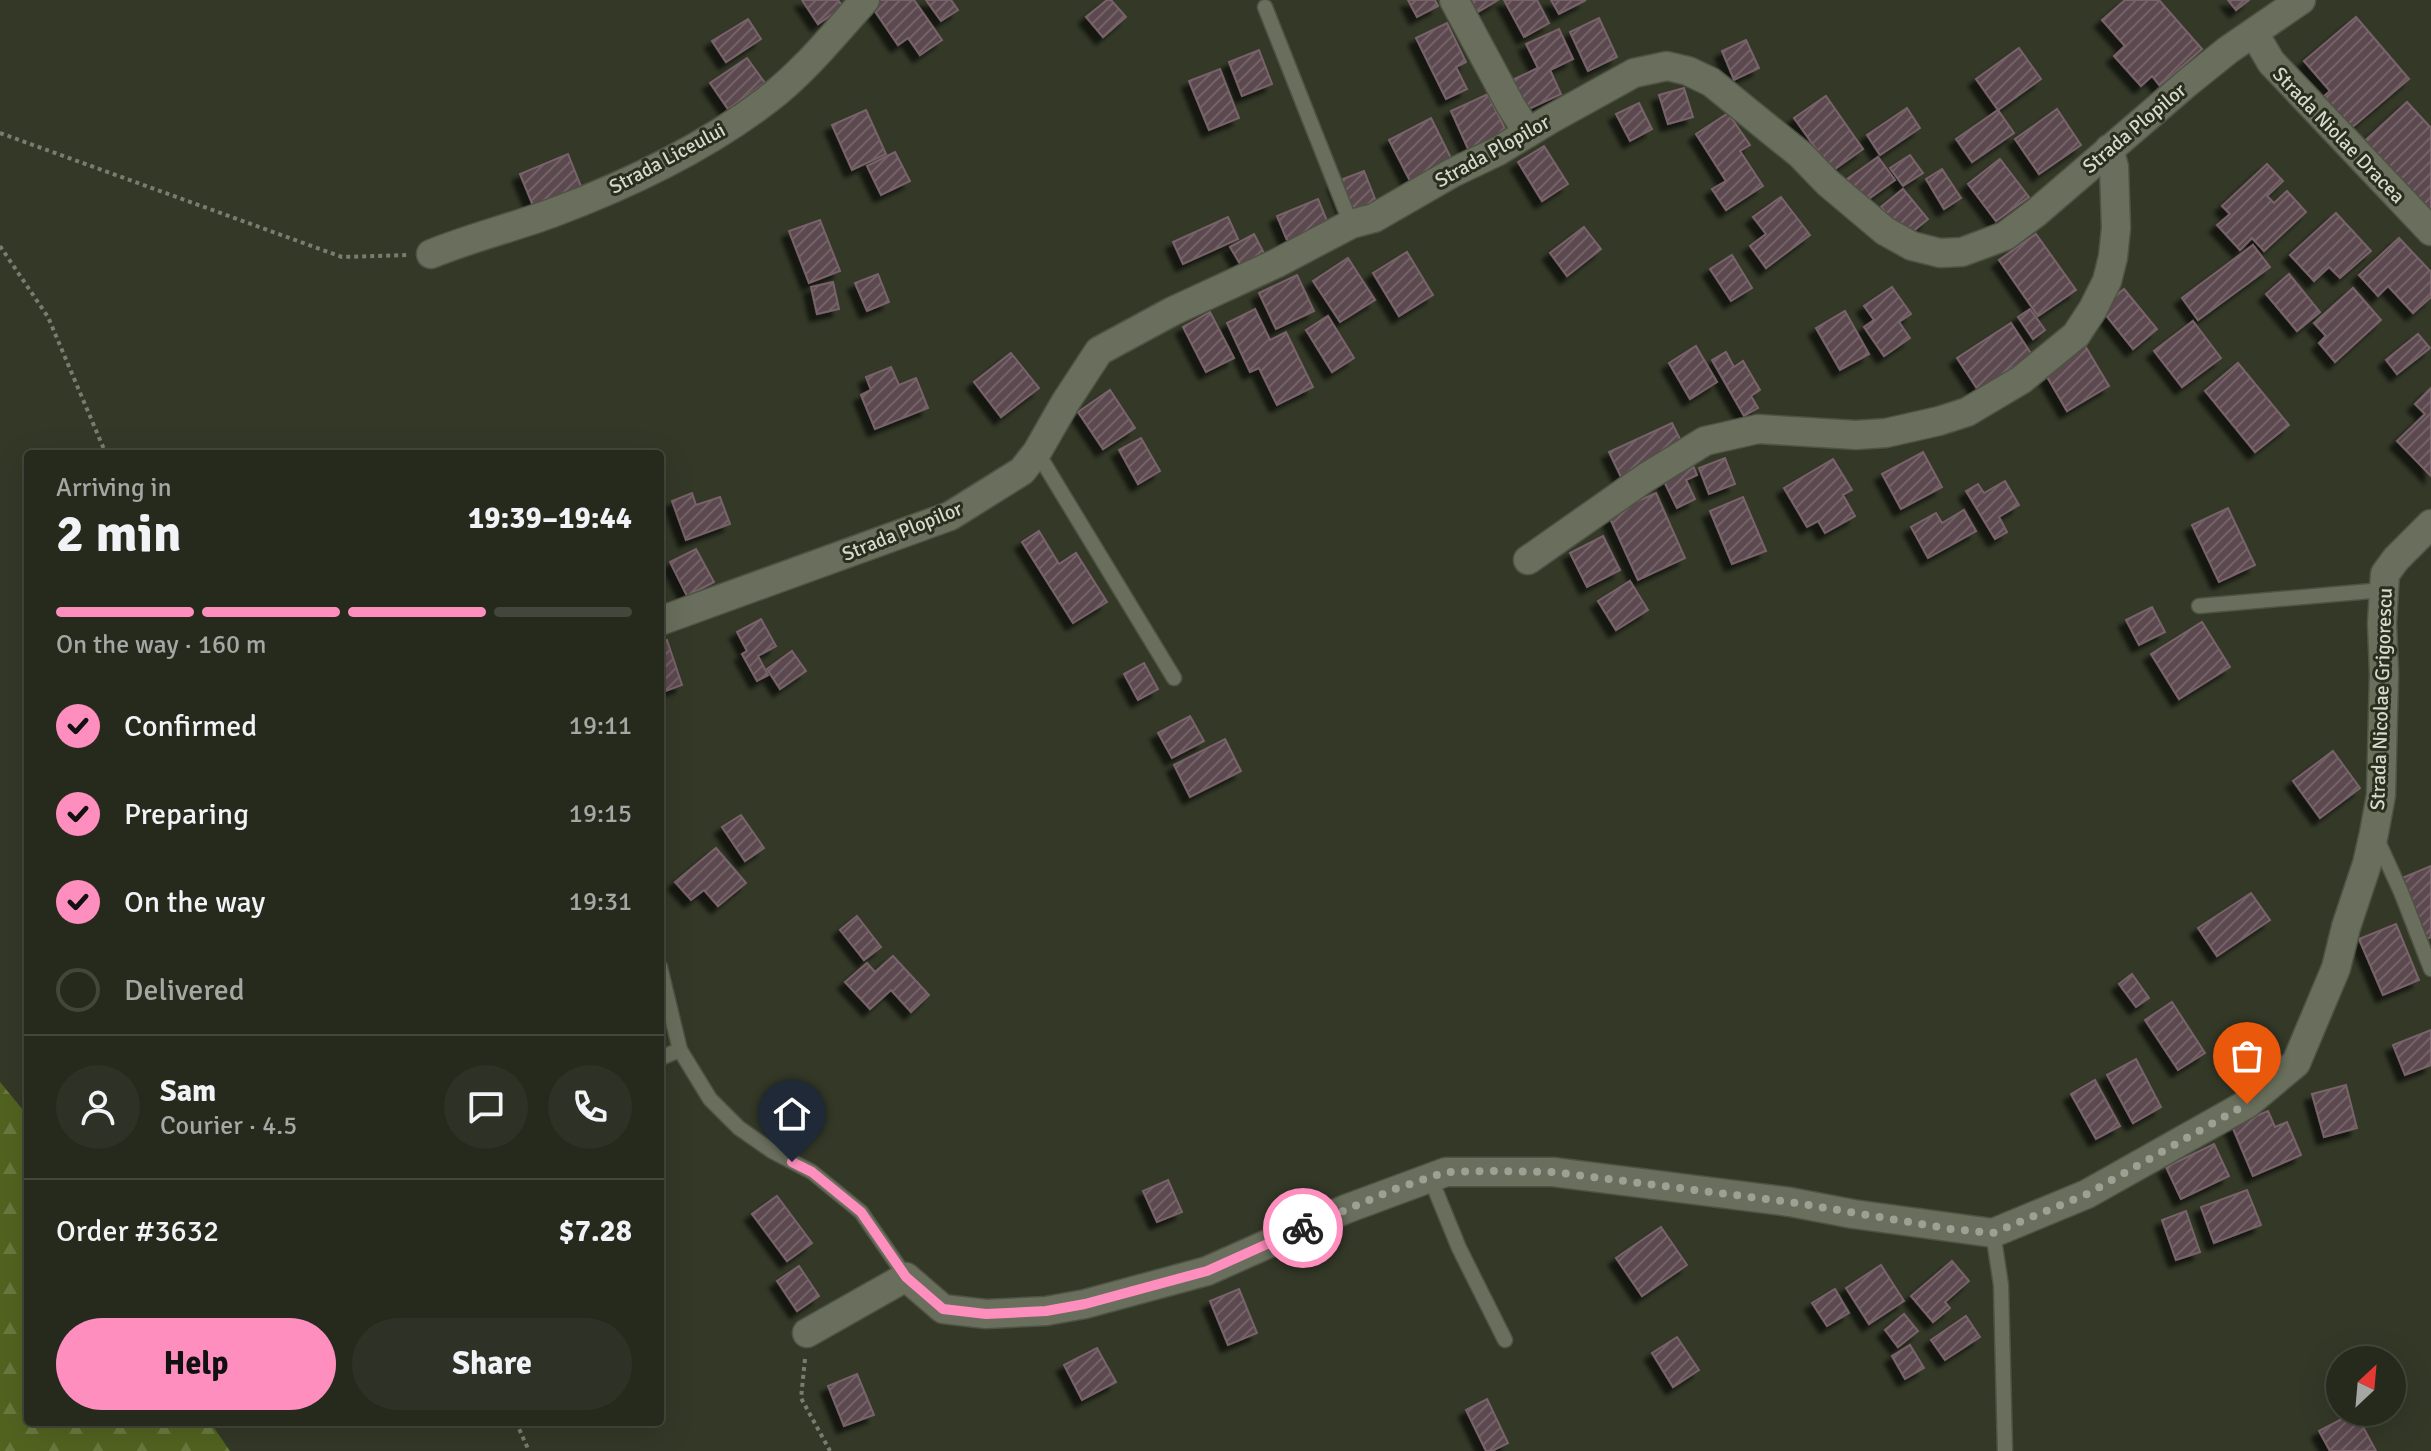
<!DOCTYPE html>
<meta charset="utf-8">
<style>
:root{--surface:#262a1d;--page:#2e3226;--text:#f1f3f6;--muted:#a4a7a4;--line:#42463b;--accent:#fe8ebd}
body{margin:0;font-family:Signika,sans-serif;background:var(--page);color:var(--text);height:100vh;display:flex;flex-direction:column;font-size:30px;white-space:nowrap}
*{box-sizing:border-box;margin:0}
p{font-size:26px;color:var(--muted)}
.icon{flex:none;width:44px;height:44px;fill:none;stroke:currentColor;stroke-width:2;stroke-linecap:round;stroke-linejoin:round}
.map{position:relative;flex:1;overflow:hidden}
.drawer{position:absolute;left:24px;top:450px;width:640px;height:976px;display:flex;flex-direction:column;background:var(--surface);border-radius:8px;box-shadow:0 8px 32px #0002,0 0 0 2px var(--line)}
.drawer>*{flex:none}
.needle{width:52px;rotate:26deg}
.tools{position:absolute;left:2326px;top:1346px;display:grid;gap:16px}
.tools a{display:grid;place-items:center;width:80px;height:80px;border-radius:50%;background:var(--surface);box-shadow:0 8px 32px #0002,0 0 0 2px var(--line);font-size:40px}
.pin{position:absolute;display:grid;place-items:center;width:68px;height:68px;color:#fff;margin:-82px -34px;border-radius:50% 50% 50% 0;rotate:-45deg;box-shadow:0 0 8px #0007}
.pin .icon{rotate:45deg}
.courier{position:absolute;display:grid;place-items:center;width:80px;height:80px;margin:-40px;border:6px solid #fe8ebd;border-radius:50%;background:#fff;color:#222;box-shadow:0 2px 10px #0007}
.summary em{font-style:normal;font-weight:700}
.summary div{display:flex;flex-direction:column-reverse}
.summary{display:flex;align-items:center;justify-content:space-between;height:136px;padding:0 32px}
h1{font-size:52px;font-weight:700;line-height:60px}
.bar{display:grid;grid-template-columns:repeat(4,1fr);gap:12px 8px;align-content:center;height:96px;padding:0 32px}
.bar i{height:10px;border-radius:6px;background:var(--line)}
.bar .current{background:var(--accent)}
.bar p{grid-column:span 4}
.line{display:flex;align-items:center;gap:20px;padding:0 32px;border-top:2px solid var(--line)}
.line div{flex:1}
.round{display:grid;place-items:center;flex:none;width:84px;height:84px;border-radius:42px;background:var(--page)}
ol{padding:0 32px;list-style:none}
li{display:flex;align-items:center;gap:24px;height:88px}
li p{margin-inline-start:auto}
li .icon{padding:8px;border-radius:50%;background:var(--accent);color:#111;stroke-width:4}
li:last-child{color:var(--muted)}
li i{width:44px;height:44px;border:4px solid var(--line);border-radius:50%}
.action{display:flex;gap:16px;margin-top:auto;padding:16px 32px}
.action a{flex:1;height:92px;border-radius:48px;background:var(--accent);color:#111;font-size:32px;font-weight:700;line-height:92px;text-align:center}
.action a+a{background:var(--page);color:var(--text)}
.map>svg:first-child{display:block}
</style>
<div class="map">
<svg width="2431" height="1451" viewBox="0 0 2431 1451">
<defs>
<pattern id="forest-firs" width="22" height="20" patternUnits="userSpaceOnUse" patternTransform="scale(2)"><rect width="22" height="20" fill="#526320"/><path d="M5 1l3.5 6h-7zM16 11l3.5 6h-7z" fill="#6a793f"/></pattern>
<pattern id="building-hatch" width="6" height="6" patternUnits="userSpaceOnUse" patternTransform="scale(2)"><rect width="6" height="6" fill="#5c484f"/><path d="M-1 1l2-2M0 6l6-6M5 7l2-2" fill="none" stroke="#726267"/></pattern>
<filter id="shadow"><feDropShadow dx="-7" dy="7" stdDeviation="2" flood-color="#0009"/></filter>
</defs>
<rect width="100%" height="100%" fill="#333827"/>
<polygon fill="url(#forest-firs)" points="0,1082 28,1116 28,1422 210,1422 230,1451 0,1451"/>
<g fill="url(#building-hatch)" stroke="#79636b" stroke-width="2" filter="url(#shadow)">
<polygon points="802,0 838,0 843,7 818,24"/>
<polygon points="876,0 914,0 942,40 920,55 908,38 898,45 870,4"/>
<polygon points="926,0 951,0 958,10 941,21"/>
<polygon points="1107,0 1111,0 1126,17 1103,37 1086,17"/>
<polygon points="1408,0 1435,0 1438,6 1417,17"/>
<polygon points="1457,0 1498,0 1468,18"/>
<polygon points="1504,0 1537,0 1549,23 1524,37"/>
<polygon points="1551,0 1586,0 1559,14"/>
<polygon points="2125,0 2159,0 2202,49 2160,86 2152,76 2141,86 2114,56 2125,46 2102,20"/>
<polygon points="2228,0 2249,0 2236,10"/>
<polygon points="2356,17 2409,79 2343,135 2316,103 2330,91 2304,61"/>
<polygon points="1599,18 1617,57 1588,71 1570,32"/>
<polygon points="748,19 761,39 726,62 712,41"/>
<polygon points="1447,23 1466,62 1456,67 1467,89 1446,99 1416,38"/>
<polygon points="1559,29 1573,59 1550,70 1561,94 1522,112 1508,82 1538,68 1526,44"/>
<polygon points="1746,40 1759,68 1734,80 1722,51"/>
<polygon points="2019,48 2041,79 1998,110 1976,79"/>
<polygon points="1259,50 1272,84 1242,96 1229,62"/>
<polygon points="747,58 765,83 728,109 710,83"/>
<polygon points="1220,69 1239,118 1209,130 1189,81"/>
<polygon points="1684,88 1693,117 1668,124 1659,95"/>
<polygon points="1488,94 1507,133 1469,151 1451,111"/>
<polygon points="1826,96 1863,149 1832,171 1794,118"/>
<polygon points="2407,102 2431,128 2431,210 2423,218 2357,148"/>
<polygon points="1639,103 1652,129 1630,141 1616,114"/>
<polygon points="1907,108 1920,128 1880,155 1867,135"/>
<polygon points="2057,109 2081,145 2039,174 2015,139"/>
<polygon points="866,110 886,154 852,170 832,125"/>
<polygon points="1998,110 2014,133 1972,162 1956,139"/>
<polygon points="1728,113 1750,145 1740,151 1763,186 1726,210 1712,189 1726,181 1696,134"/>
<polygon points="1431,118 1452,160 1410,181 1389,140"/>
<polygon points="1544,146 1568,184 1542,201 1518,162"/>
<polygon points="895,152 910,181 881,195 867,166"/>
<polygon points="568,154 584,194 536,213 520,174"/>
<polygon points="1910,155 1923,173 1903,186 1890,168"/>
<polygon points="1878,157 1895,180 1860,205 1843,182"/>
<polygon points="2000,159 2029,197 1996,221 1968,184"/>
<polygon points="2267,164 2283,181 2267,196 2274,203 2287,191 2306,212 2264,251 2252,238 2240,250 2217,225 2230,214 2222,206"/>
<polygon points="1942,169 1961,198 1944,209 1926,179"/>
<polygon points="1364,171 1377,204 1348,216 1335,182"/>
<polygon points="1903,189 1928,219 1906,237 1881,207"/>
<polygon points="1781,197 1810,235 1766,268 1750,246 1766,234 1753,217"/>
<polygon points="1318,199 1330,228 1289,245 1277,216"/>
<polygon points="2336,213 2371,251 2340,278 2329,267 2314,281 2290,255"/>
<polygon points="1228,217 1238,239 1183,264 1173,242"/>
<polygon points="820,220 840,271 809,283 789,231"/>
<polygon points="1584,227 1601,249 1567,276 1550,253"/>
<polygon points="1254,234 1266,257 1243,269 1230,247"/>
<polygon points="2036,234 2076,290 2038,316 1999,260"/>
<polygon points="2399,238 2431,272 2431,297 2413,313 2388,286 2378,296 2359,275"/>
<polygon points="2253,245 2270,267 2198,320 2182,298"/>
<polygon points="1407,252 1433,295 1399,316 1373,273"/>
<polygon points="1732,255 1752,288 1731,301 1710,269"/>
<polygon points="1348,258 1375,300 1340,322 1313,281"/>
<polygon points="878,274 889,302 867,311 855,283"/>
<polygon points="2289,274 2320,312 2297,331 2266,294"/>
<polygon points="1297,275 1314,311 1276,329 1259,293"/>
<polygon points="833,282 839,309 817,314 811,287"/>
<polygon points="1892,287 1911,314 1899,322 1910,338 1884,356 1864,327 1874,320 1864,306"/>
<polygon points="2353,288 2381,320 2335,362 2319,343 2326,336 2314,323"/>
<polygon points="2124,289 2157,329 2133,349 2100,308"/>
<polygon points="1255,309 1270,340 1286,332 1313,387 1277,405 1259,368 1250,372 1227,323"/>
<polygon points="2030,309 2045,330 2033,339 2018,317"/>
<polygon points="1845,311 1869,354 1840,370 1816,328"/>
<polygon points="1210,312 1234,358 1206,372 1183,327"/>
<polygon points="1328,316 1354,358 1332,372 1306,330"/>
<polygon points="2193,321 2221,358 2182,387 2154,351"/>
<polygon points="2011,323 2032,355 1978,390 1957,358"/>
<polygon points="2418,334 2430,348 2397,374 2386,360"/>
<polygon points="2084,344 2109,386 2067,411 2042,368"/>
<polygon points="1696,346 1717,382 1690,399 1669,363"/>
<polygon points="1726,352 1734,367 1743,361 1760,390 1751,396 1758,408 1744,416 1712,360"/>
<polygon points="1011,353 1039,388 1001,417 974,382"/>
<polygon points="2238,363 2289,425 2255,452 2205,391"/>
<polygon points="891,367 899,385 916,378 928,408 875,429 861,395 871,390 866,377"/>
<polygon points="2431,388 2431,476 2397,441 2425,414 2415,404"/>
<polygon points="1110,390 1135,428 1103,449 1078,412"/>
<polygon points="1672,423 1684,447 1621,477 1609,452"/>
<polygon points="1141,438 1160,471 1138,484 1119,450"/>
<polygon points="1923,452 1942,487 1901,509 1882,474"/>
<polygon points="1725,458 1735,484 1709,494 1699,468"/>
<polygon points="1690,459 1697,475 1686,480 1695,499 1677,508 1660,473"/>
<polygon points="1833,459 1852,490 1843,495 1855,516 1825,533 1818,521 1807,527 1784,488"/>
<polygon points="2005,481 2019,505 1999,517 2007,532 1995,539 1966,491 1978,484 1984,493"/>
<polygon points="692,493 696,505 720,497 730,524 686,540 672,501"/>
<polygon points="1656,493 1685,558 1638,580 1608,514"/>
<polygon points="1743,497 1766,551 1732,564 1710,511"/>
<polygon points="2228,508 2255,565 2219,582 2192,525"/>
<polygon points="1964,510 1976,531 1928,558 1911,527 1936,513 1942,523"/>
<polygon points="1039,531 1059,564 1076,553 1107,602 1073,623 1022,542"/>
<polygon points="1603,536 1620,570 1587,587 1570,553"/>
<polygon points="696,549 714,582 687,596 670,562"/>
<polygon points="1630,581 1648,610 1616,630 1598,601"/>
<polygon points="2152,607 2165,632 2139,645 2126,620"/>
<polygon points="761,619 776,646 758,656 768,675 757,681 742,654 747,651 737,632"/>
<polygon points="2202,622 2230,667 2179,699 2151,654"/>
<polygon points="667,640 682,685 660,693 660,642"/>
<polygon points="792,651 806,671 780,689 767,669"/>
<polygon points="1144,663 1158,689 1138,700 1124,674"/>
<polygon points="1190,716 1204,741 1172,758 1158,733"/>
<polygon points="1225,739 1241,771 1190,797 1174,765"/>
<polygon points="2333,751 2360,788 2320,818 2293,781"/>
<polygon points="741,815 764,848 745,861 722,827"/>
<polygon points="716,848 746,883 718,906 704,890 691,900 675,882"/>
<polygon points="2431,866 2431,937 2427,939 2402,878"/>
<polygon points="2251,893 2270,920 2217,956 2198,928"/>
<polygon points="857,916 881,947 864,960 840,930"/>
<polygon points="2396,924 2419,980 2383,995 2359,939"/>
<polygon points="893,956 929,995 911,1012 891,990 870,1009 845,982 867,963 875,972"/>
<polygon points="2132,974 2149,998 2136,1007 2119,984"/>
<polygon points="2172,1002 2205,1053 2178,1070 2145,1020"/>
<polygon points="2431,1030 2431,1065 2405,1075 2393,1045"/>
<polygon points="2136,1059 2161,1107 2133,1123 2107,1075"/>
<polygon points="2095,1080 2120,1126 2096,1139 2071,1094"/>
<polygon points="2346,1085 2357,1128 2324,1137 2312,1094"/>
<polygon points="2268,1111 2275,1127 2287,1122 2301,1155 2253,1176 2232,1126"/>
<polygon points="2214,1144 2229,1176 2181,1199 2166,1167"/>
<polygon points="1168,1180 1182,1212 1157,1222 1143,1191"/>
<polygon points="2247,1190 2261,1225 2214,1243 2201,1207"/>
<polygon points="777,1196 812,1243 787,1261 752,1214"/>
<polygon points="2186,1211 2200,1252 2176,1260 2162,1220"/>
<polygon points="1661,1227 1687,1265 1642,1296 1616,1258"/>
<polygon points="1952,1261 1969,1281 1945,1302 1950,1308 1933,1322 1911,1296"/>
<polygon points="1881,1265 1904,1301 1869,1324 1846,1288"/>
<polygon points="799,1266 819,1296 797,1311 777,1281"/>
<polygon points="1239,1289 1257,1333 1228,1345 1210,1301"/>
<polygon points="1835,1289 1849,1313 1827,1326 1812,1303"/>
<polygon points="1904,1314 1918,1331 1898,1347 1885,1330"/>
<polygon points="1966,1316 1980,1337 1945,1360 1931,1340"/>
<polygon points="1677,1337 1699,1370 1673,1387 1652,1353"/>
<polygon points="1910,1345 1924,1368 1905,1379 1892,1356"/>
<polygon points="1097,1348 1116,1382 1082,1400 1064,1365"/>
<polygon points="857,1374 874,1415 844,1426 828,1386"/>
<polygon points="1487,1399 1508,1443 1492,1451 1486,1451 1466,1410"/>
<polygon points="2355,1412 2376,1451 2330,1451 2319,1431"/>
</g>
<g fill="none" stroke-linecap="round" stroke-linejoin="round">
<defs>
<g id="service">
<polyline points="1265,7 1351,224"/>
<polyline points="1037,452 1174,678"/>
<polyline points="2199,606 2383,590"/>
<polyline points="2376,837 2401,892 2431,969"/>
<polyline points="660,967 680,1050 710,1099 739,1128 772,1151 812,1172 861,1212 906,1277"/>
<polyline points="660,1058 680,1050"/>
<polyline points="1430,1177 1459,1248 1505,1340"/>
<polyline points="1993,1233 2001,1285 2005,1451"/>
</g>
<g id="minor">
<polyline points="1454,0 1511,106 1528,133"/>
<polyline points="2254,33 2271,62 2431,231"/>
<path d="M431 254C470 238 511 228 552 213 627 185 703 149 767 100 804 72 834 34 865 0"/>
<polyline points="1528,560 1645,478 1705,441 1758,429 1856,435 1886,433 1939,421 1967,412 2021,380 2076,335 2093,309 2107,281 2113,257 2116,228 2114,167 2109,149"/>
<polyline points="660,621 950,516 1022,471 1037,452 1065,403 1099,351 1173,311 1277,263 1351,224 1374,218 1452,173 1498,151 1549,120 1634,73 1667,66 1688,71 1711,82 1801,155 1828,183 1885,231 1912,246 1940,253 1962,252 2005,236 2037,212 2187,83 2228,50 2301,0"/>
<polyline points="807,1333 906,1277 943,1309 986,1314 1046,1311 1085,1304 1207,1271 1346,1209 1446,1172 1553,1172 1790,1202 1853,1214 1993,1233 2087,1194 2247,1104 2296,1063 2336,968 2346,927 2367,864 2374,833 2381,795 2384,674 2382,623 2385,574 2396,559 2431,524"/>
</g>
</defs>
<use href="#service" stroke="#4e5344" stroke-width="17"/>
<use href="#minor" stroke="#4e5344" stroke-width="31"/>
<g stroke="#797d6f" stroke-width="4" stroke-dasharray="4 4" stroke-linecap="butt">
<polyline points="0,133 342,257 408,255"/>
<polyline points="0,246 48,317 106,454"/>
<polyline points="805,1359 801,1398 830,1451"/>
<polyline points="516,1422 529,1451"/>
</g>
<use href="#service" stroke="#696f5c" stroke-width="14"/>
<use href="#minor" stroke="#696f5c" stroke-width="28"/>
</g>
<g fill="none" stroke-linecap="round" stroke-linejoin="round">
<polyline stroke="#9ca194" stroke-width="8" stroke-dasharray="0 14.4" points="1303,1228 1395,1189 1446,1172 1487,1171 1553,1172 1790,1202 1951,1229 1993,1233 2087,1194 2247,1104"/>
<polyline stroke="#fe8ebd" stroke-width="10" points="792,1162 812,1172 861,1212 906,1277 943,1309 986,1314 1046,1311 1085,1304 1207,1271 1303,1228"/>
</g>
<g text-anchor="middle" stroke-width="6" stroke-linejoin="round" paint-order="stroke">
<g font-size="20" fill="#d5d9ce" stroke="#292e1d">
<text transform="translate(2134 128) rotate(-40)" y="7">Strada Plopilor</text>
<text transform="translate(2339 135) rotate(46)" y="7">Strada Niolae Dracea</text>
<text transform="translate(1492 151) rotate(-29)" y="7">Strada Plopilor</text>
<text transform="translate(667 158) rotate(-28)" y="7">Strada Liceului</text>
<text transform="translate(902 531) rotate(-22)" y="7">Strada Plopilor</text>
<text transform="translate(2381 699) rotate(-88)" y="7">Strada Nicolae Grigorescu</text>
</g>
</g>
</svg>
<div class="tools">
<a><svg class="needle" viewBox="-14 -14 28 28"><path d="M0-13l5 13h-10z" fill="#e53935"/><path d="M0 13l5-13h-10z" fill="#a4a7a4"/></svg></a>
</div>
<div class="pin" style="left:2247px;top:1104px;background:#ea580c"><svg class="icon" aria-label="bag" viewBox="0 0 24 24"><path d="M5 8h14l-1 12H6zM9 8a3 3 0 0 1 6 0"/></svg></div>
<div class="pin" style="left:792px;top:1162px;background:#1f2937"><svg class="icon" aria-label="home" viewBox="0 0 24 24"><path d="M3 11l9-7 9 7M6 9v11h12V9"/></svg></div>
<div class="courier" style="left:1303px;top:1228px"><svg class="icon" aria-label="bike" viewBox="0 0 24 24"><circle cx="6" cy="16" r="4"/><circle cx="18" cy="16" r="4"/><path d="M6 16l4-8h5l3 8M10 8l3 8H6M13 5h3"/></svg></div>
<section class="drawer">
<div class="summary"><div><h1>2 min</h1><p>Arriving in</p></div><em>19:39–19:44</em></div>
<div class="bar"><i class="current"></i><i class="current"></i><i class="current"></i><i></i><p>On the way · 160 m</p></div>
<ol>
<li><svg class="icon" aria-label="check" viewBox="0 0 24 24"><path d="M5 12l5 5 9-10"/></svg>Confirmed<p>19:11</p></li>
<li><svg class="icon" aria-label="check" viewBox="0 0 24 24"><path d="M5 12l5 5 9-10"/></svg>Preparing<p>19:15</p></li>
<li><svg class="icon" aria-label="check" viewBox="0 0 24 24"><path d="M5 12l5 5 9-10"/></svg>On the way<p>19:31</p></li>
<li><i></i>Delivered</li>
</ol>
<div class="line" style="height:144px"><a class="round"><svg class="icon" aria-label="person" viewBox="0 0 24 24"><circle cx="12" cy="8" r="4"/><path d="M4 21q1-7 8-7t8 7"/></svg></a><div><b>Sam</b><p>Courier · 4.5</p></div><a class="round"><svg class="icon" aria-label="chat" viewBox="0 0 24 24"><path d="M4 5h16v11H9l-5 4z"/></svg></a><a class="round"><svg class="icon" aria-label="phone" viewBox="0 0 24 24"><path d="M5 4h4l2 5-3 2q2 4 5 5l2-3 5 2v4C11 20 4 13 5 4z"/></svg></a></div>
<div class="line" style="height:104px"><div>Order #3632</div><b>$7.28</b></div>
<div class="action"><a>Help</a><a>Share</a></div>
</section>
</div>
